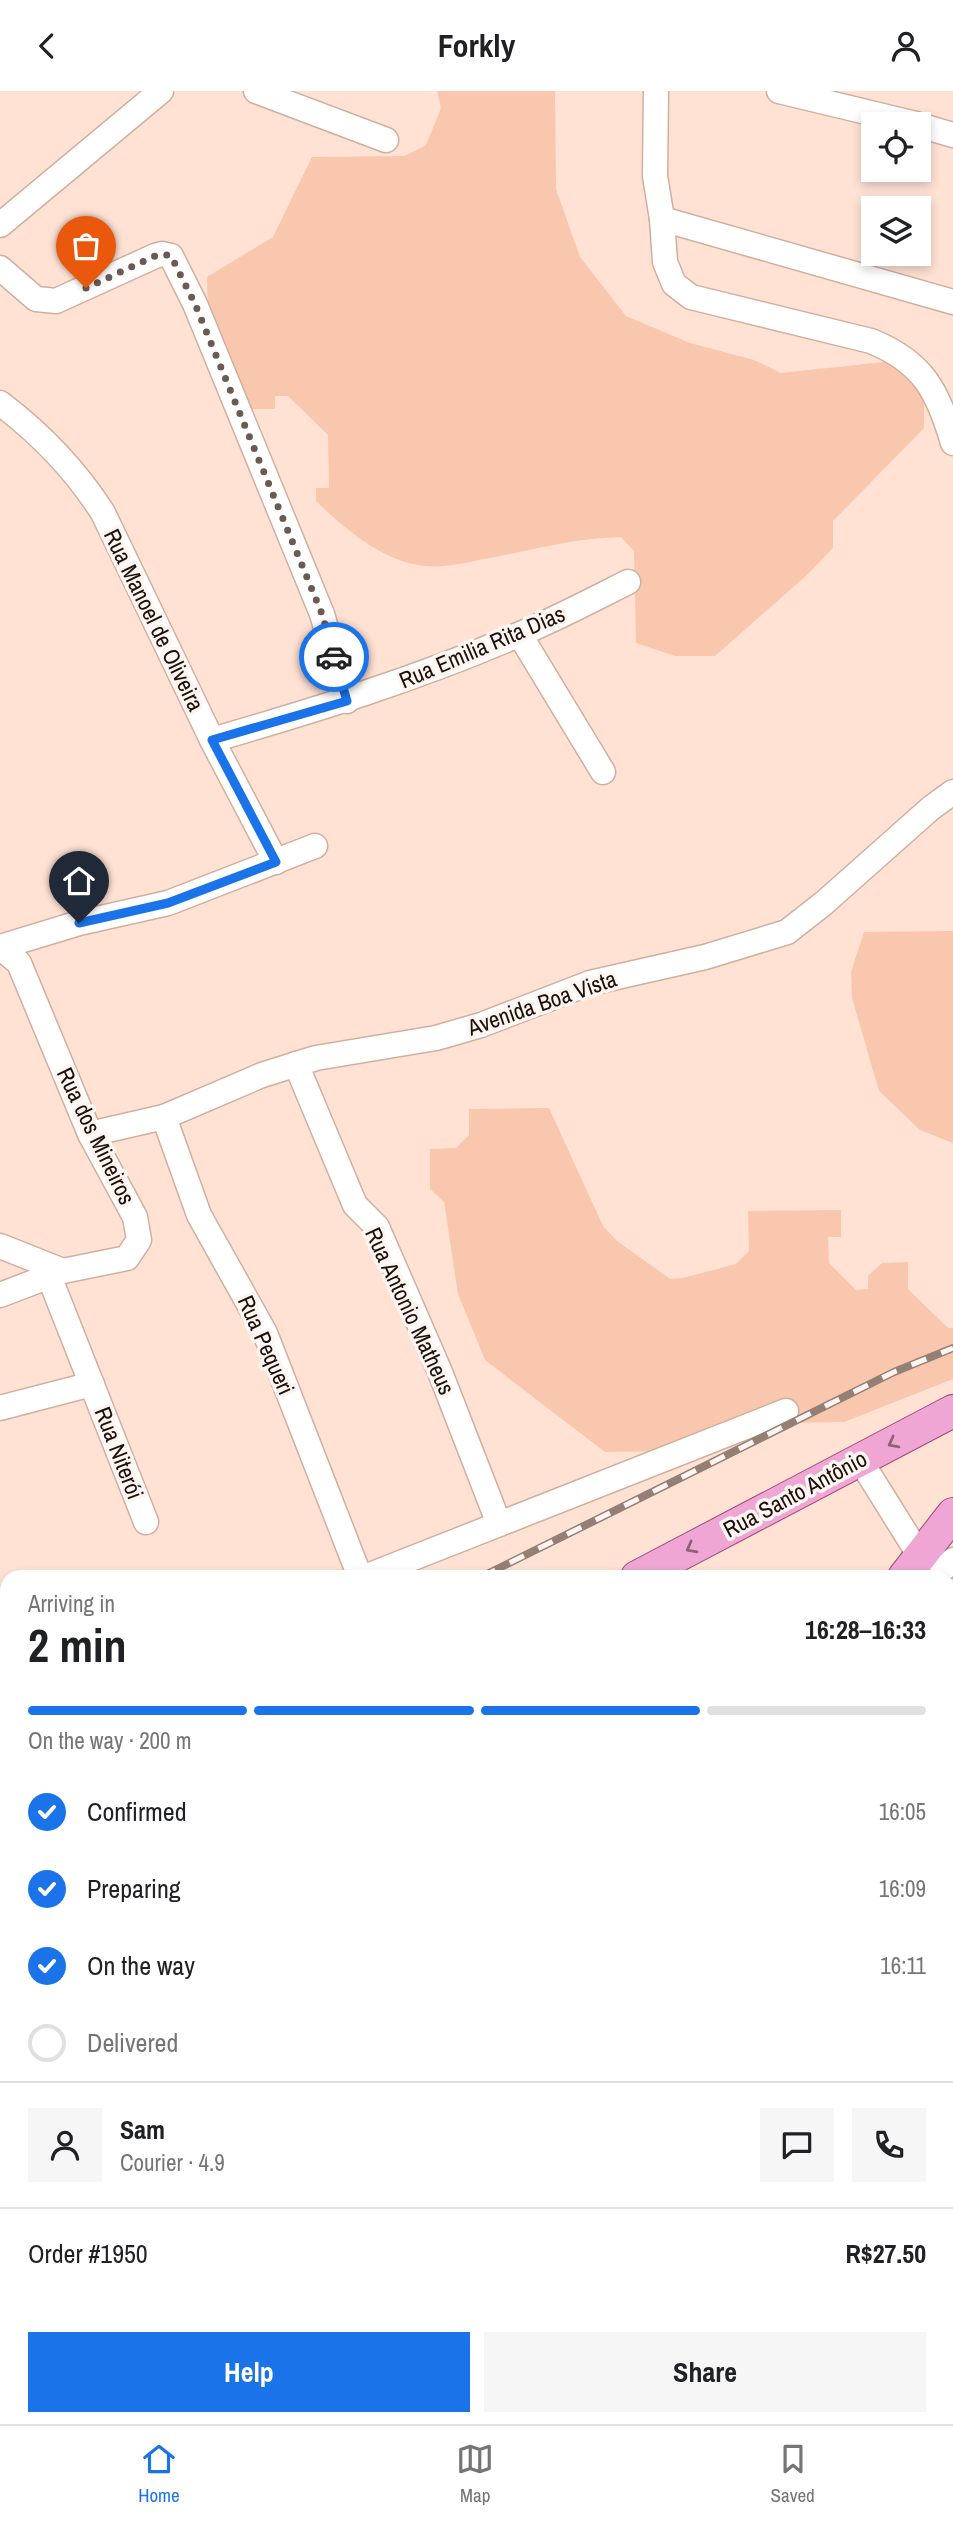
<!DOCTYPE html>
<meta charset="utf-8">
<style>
:root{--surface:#fff;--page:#f6f6f6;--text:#202124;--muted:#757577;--line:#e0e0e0;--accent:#1a73e8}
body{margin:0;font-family:"Archivo Narrow",sans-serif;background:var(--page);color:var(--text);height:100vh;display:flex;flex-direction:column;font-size:26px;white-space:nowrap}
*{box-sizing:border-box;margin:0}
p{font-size:23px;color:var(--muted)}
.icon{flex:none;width:38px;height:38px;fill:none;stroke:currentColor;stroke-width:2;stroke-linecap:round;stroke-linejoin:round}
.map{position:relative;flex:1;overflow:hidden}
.panel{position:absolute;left:0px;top:1479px;width:954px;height:856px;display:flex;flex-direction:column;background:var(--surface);border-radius:21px 21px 0 0;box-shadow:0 4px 10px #0003}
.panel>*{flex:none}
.controls{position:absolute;left:861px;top:21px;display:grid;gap:14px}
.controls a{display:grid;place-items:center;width:70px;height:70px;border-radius:0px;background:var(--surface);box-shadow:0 4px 10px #0003;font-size:35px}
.pin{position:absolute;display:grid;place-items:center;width:60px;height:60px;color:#fff;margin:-72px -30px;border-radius:50% 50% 50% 0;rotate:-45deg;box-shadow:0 0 7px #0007}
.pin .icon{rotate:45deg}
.courier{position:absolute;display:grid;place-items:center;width:70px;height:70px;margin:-35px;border:5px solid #1a73e8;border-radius:50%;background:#fff;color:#222;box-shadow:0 2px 9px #0007}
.summary em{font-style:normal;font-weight:700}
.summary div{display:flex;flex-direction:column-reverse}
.summary{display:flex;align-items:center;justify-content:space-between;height:119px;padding:0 28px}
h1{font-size:46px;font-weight:700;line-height:52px}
.bar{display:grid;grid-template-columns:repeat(4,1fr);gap:10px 7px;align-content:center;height:84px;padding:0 28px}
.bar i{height:9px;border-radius:5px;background:var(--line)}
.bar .selected{background:var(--accent)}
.bar p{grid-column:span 4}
.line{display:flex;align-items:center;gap:18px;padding:0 28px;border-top:2px solid var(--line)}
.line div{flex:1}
.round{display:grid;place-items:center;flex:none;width:74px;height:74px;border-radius:0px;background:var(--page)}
ol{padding:0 28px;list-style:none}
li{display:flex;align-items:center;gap:21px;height:77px}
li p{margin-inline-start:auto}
li .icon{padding:7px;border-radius:50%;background:var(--accent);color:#fff;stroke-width:4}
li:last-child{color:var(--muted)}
li i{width:38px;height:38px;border:4px solid var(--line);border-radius:50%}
.action{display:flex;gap:14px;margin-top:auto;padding:14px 28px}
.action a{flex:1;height:80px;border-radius:0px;background:var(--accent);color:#fff;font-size:28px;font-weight:700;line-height:80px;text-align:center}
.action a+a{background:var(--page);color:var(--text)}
header{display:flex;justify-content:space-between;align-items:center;height:91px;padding:0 28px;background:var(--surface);font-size:32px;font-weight:700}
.tab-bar{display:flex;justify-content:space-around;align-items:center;height:98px;border-top:2px solid var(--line);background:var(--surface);font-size:19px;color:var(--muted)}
.tab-bar a{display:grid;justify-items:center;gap:4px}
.tab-bar .selected{color:var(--accent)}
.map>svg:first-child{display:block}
</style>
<header><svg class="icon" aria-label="back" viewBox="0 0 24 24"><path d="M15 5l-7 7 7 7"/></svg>Forkly<svg class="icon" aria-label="person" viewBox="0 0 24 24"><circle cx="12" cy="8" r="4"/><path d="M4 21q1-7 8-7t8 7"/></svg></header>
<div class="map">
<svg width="953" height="2333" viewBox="0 0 953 2333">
<rect width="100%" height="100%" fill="#ffe2d4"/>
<g fill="#f8c7ad">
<path d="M437 0H555L556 98 580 166 626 225 690 252 754 269 781 282 884 271H924V337L833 430V457L807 484 715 565H675L636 552 634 460 621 446C576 447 532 459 489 467 468 471 446 477 425 475 383 471 345 438 316 410V397H329L328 344 288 305H275V318H235L208 226 207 186 273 146 312 66 405 65 426 54 441 17Z"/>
<polygon points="953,840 953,1052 920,1039 879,1000 852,907 851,881 864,841"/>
<polygon points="549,1017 603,1135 616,1149 670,1188 683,1187 736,1173 749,1160 748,1120 841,1119 841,1146 828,1146 829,1172 856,1199 868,1198 868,1185 882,1172 908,1171 908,1198 948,1237 953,1237 953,1288 844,1331 738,1333 672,1360 605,1361 485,1269 458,1203 444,1111 430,1098 430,1058 456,1057 469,1044 469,1018"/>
<polygon points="590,2328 907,2328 904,2333 594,2333"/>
</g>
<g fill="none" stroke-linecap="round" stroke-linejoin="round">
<defs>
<g id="minor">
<polyline points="256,0 386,49"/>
<path d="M656 0 655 85 662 128 665 171 674 193 691 206 871 250C923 271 938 300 953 352"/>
<polyline points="779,0 916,33"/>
<polyline points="919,34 953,44"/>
<polyline points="662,128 953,211"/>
<polyline points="0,134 161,0"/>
<polyline points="0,177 36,208 56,210 155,165 162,163 171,165 195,213 322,523 347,610"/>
<path d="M0 312C41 343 75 378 103 422L212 649 276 771"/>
<polyline points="520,544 603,681"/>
<path d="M212 649C316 619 419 587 518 544 556 528 592 509 628 491"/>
<polyline points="0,856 79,832 168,812 315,755"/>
<polyline points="296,973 355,1114 377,1136 440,1281 499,1433"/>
<polyline points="164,1026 199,1124 265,1242 360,1486"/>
<polyline points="90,1043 164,1026 262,984 316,967 436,947 481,934 590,892 705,866 787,841 824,812 931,717 953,701"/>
<polyline points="0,1155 63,1180"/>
<polyline points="49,1185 146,1431"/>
<polyline points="0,1204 63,1180 127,1167 139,1149 135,1126 90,1043 19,872 0,856"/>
<polyline points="0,1317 92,1293"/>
<polyline points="860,1369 933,1486"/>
<polyline points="365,1486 786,1320"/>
<polyline points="934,1486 953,1469"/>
<polyline points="947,1499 953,1505"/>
<polyline points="0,1631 7,1628"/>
<polyline points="0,1700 7,1697"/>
<polyline points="947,1725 953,1733"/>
<polyline points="0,1942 7,1938"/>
<polyline points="947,1961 953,1957"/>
<polyline points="947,2293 953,2283"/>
<polyline points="0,2322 7,2321"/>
<polyline points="105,2333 112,2328"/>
<polyline points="372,2333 372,2328"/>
<polyline points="559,2333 560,2328"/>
<polyline points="923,2333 926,2328"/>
</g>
<g id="major">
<polyline points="637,1486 953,1320"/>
<polyline points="904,1486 953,1423"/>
<polyline points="0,1880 7,1877"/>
</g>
</defs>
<use href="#minor" stroke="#d1af9e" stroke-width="27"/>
<use href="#major" stroke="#9f4a7a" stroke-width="34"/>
<use href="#minor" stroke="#fff" stroke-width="24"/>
<use href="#major" stroke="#efa6d4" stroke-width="32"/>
<defs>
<g id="rail">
<polyline points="481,1486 894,1281 953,1257"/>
<polyline points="0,1703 7,1700"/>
</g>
</defs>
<use href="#rail" stroke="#947f75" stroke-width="8"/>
<use href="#rail" stroke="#fcf5f1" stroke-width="5" stroke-dasharray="16" stroke-linecap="butt"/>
</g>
<defs><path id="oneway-chevron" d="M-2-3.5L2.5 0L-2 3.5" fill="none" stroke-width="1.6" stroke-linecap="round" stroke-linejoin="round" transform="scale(1.75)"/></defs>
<g stroke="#906279">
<use href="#oneway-chevron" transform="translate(893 1352) rotate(152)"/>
<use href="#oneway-chevron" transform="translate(691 1457) rotate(152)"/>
</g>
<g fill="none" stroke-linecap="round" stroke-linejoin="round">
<polyline stroke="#6b5a51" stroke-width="7" stroke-dasharray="0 12.6" points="86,197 155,165 162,163 171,165 195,213 322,523 334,566"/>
<polyline stroke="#1a73e8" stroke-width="9" points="79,832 168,812 276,771 212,649 347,610 334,566"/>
</g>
<g text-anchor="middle" stroke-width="7" stroke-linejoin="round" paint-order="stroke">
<g font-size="23" fill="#1c100a" stroke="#fcf5f1">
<text transform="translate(154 529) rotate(64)" y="8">Rua Manoel de Oliveira</text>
<text transform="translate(482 556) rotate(-23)" y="8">Rua Emilia Rita Dias</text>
<text transform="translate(542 912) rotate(-19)" y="8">Avenida Boa Vista</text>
<text transform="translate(96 1045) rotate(64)" y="8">Rua dos Mineiros</text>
<text transform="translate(410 1220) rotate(65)" y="8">Rua Antonio Matheus</text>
<text transform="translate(266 1254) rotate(66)" y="8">Rua Pequeri</text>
<text transform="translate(119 1362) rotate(69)" y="8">Rua Niterói</text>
<text transform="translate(795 1403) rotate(-28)" y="8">Rua Santo Antônio</text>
</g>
</g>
</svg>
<div class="controls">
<a><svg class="icon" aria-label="locate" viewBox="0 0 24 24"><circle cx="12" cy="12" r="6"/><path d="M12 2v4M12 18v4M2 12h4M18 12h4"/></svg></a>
<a><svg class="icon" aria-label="layers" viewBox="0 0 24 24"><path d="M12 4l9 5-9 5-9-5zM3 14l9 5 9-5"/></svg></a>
</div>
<div class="pin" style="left:86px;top:197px;background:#ea580c"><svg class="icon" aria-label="bag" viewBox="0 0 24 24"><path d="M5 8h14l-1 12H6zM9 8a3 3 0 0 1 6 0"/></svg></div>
<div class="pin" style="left:79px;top:832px;background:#1f2937"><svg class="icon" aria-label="home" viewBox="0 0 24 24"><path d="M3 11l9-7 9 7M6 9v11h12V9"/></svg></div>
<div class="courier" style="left:334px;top:566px"><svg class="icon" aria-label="car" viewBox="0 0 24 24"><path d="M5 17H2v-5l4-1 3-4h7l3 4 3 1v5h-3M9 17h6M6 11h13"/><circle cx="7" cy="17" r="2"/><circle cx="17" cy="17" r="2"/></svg></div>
<section class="panel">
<div class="summary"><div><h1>2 min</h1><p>Arriving in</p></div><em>16:28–16:33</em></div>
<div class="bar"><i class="selected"></i><i class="selected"></i><i class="selected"></i><i></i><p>On the way · 200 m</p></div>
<ol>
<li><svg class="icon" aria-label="check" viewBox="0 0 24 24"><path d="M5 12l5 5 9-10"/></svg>Confirmed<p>16:05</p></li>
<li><svg class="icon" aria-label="check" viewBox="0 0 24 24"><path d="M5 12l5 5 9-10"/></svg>Preparing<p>16:09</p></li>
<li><svg class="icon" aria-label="check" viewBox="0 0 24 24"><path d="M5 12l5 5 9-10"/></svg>On the way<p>16:11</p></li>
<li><i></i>Delivered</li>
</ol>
<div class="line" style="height:126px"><a class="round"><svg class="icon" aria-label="person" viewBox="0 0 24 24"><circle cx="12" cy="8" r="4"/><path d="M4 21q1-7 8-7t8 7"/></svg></a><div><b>Sam</b><p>Courier · 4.9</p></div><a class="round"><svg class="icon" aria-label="chat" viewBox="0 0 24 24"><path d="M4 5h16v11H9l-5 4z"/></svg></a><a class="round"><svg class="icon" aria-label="phone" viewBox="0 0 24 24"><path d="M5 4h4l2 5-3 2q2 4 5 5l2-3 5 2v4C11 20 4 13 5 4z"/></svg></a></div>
<div class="line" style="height:91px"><div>Order #1950</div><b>R$27.50</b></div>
<div class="action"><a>Help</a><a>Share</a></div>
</section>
</div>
<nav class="tab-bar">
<a class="selected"><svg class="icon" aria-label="home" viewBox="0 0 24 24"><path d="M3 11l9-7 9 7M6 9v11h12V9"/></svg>Home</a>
<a><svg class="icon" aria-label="map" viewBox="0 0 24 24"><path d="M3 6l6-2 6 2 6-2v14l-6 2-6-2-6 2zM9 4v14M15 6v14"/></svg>Map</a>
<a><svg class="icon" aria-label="saved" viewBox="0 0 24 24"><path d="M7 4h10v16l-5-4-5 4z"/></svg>Saved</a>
</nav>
